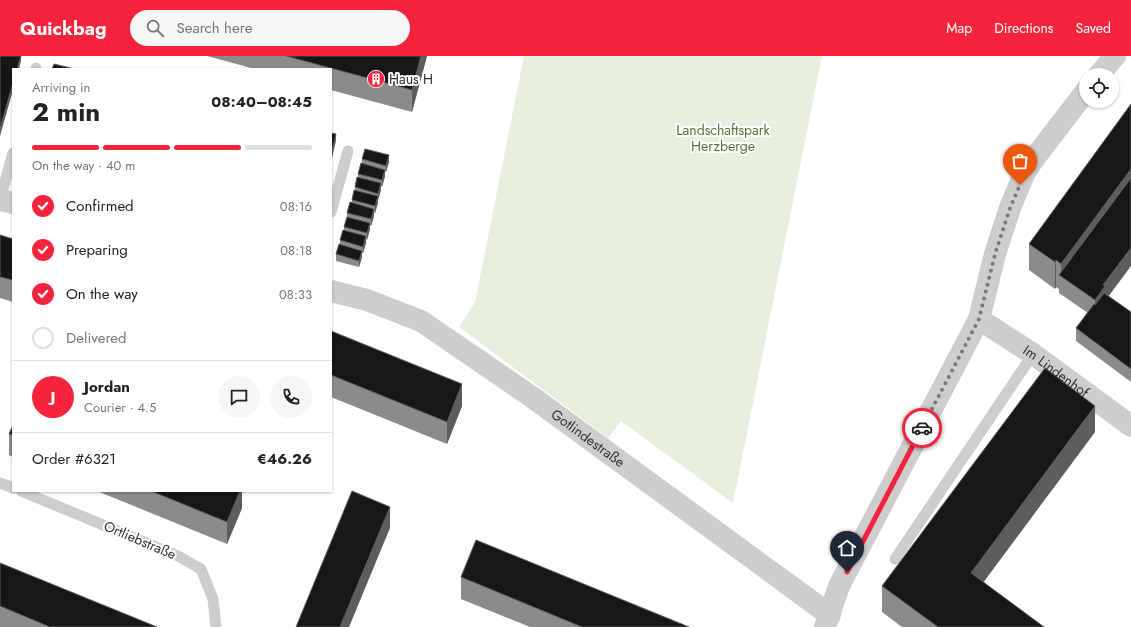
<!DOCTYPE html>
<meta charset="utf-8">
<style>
:root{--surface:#fff;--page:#f6f6f6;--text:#222;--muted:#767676;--line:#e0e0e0;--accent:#f6233c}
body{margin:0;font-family:Jost,sans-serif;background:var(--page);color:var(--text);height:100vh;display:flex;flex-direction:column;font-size:15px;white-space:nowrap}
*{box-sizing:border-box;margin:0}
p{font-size:13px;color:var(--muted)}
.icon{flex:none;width:22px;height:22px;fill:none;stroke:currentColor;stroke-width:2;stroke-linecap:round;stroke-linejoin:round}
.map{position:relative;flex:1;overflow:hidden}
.details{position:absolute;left:12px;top:12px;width:320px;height:424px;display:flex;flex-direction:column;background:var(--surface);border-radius:0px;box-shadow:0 1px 3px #0004}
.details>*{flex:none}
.fabs{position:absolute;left:1079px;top:12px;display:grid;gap:8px}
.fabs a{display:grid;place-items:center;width:40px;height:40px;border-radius:50%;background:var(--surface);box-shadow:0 1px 3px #0004;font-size:20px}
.pin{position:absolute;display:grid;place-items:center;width:34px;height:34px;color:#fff;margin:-41px -17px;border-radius:50% 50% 50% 0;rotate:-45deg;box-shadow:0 0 4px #0007}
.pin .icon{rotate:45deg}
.courier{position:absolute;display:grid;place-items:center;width:40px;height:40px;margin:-20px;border:3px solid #f6233c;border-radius:50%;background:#fff;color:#222;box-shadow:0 1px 5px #0007}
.headline em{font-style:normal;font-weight:700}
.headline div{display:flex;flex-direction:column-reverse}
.headline{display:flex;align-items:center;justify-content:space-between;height:68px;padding:0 20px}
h1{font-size:26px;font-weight:700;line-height:30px}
.bar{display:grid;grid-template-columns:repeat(4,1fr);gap:6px 4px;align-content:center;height:48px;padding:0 20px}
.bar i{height:5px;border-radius:3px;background:var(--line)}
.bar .on{background:var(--accent)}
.bar p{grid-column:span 4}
.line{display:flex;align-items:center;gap:10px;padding:0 20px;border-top:1px solid var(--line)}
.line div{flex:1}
.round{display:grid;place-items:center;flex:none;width:42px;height:42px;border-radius:21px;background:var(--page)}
ol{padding:0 20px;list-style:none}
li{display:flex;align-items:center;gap:12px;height:44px}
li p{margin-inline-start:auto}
li .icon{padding:4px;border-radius:50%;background:var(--accent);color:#fff;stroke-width:4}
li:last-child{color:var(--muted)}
li i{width:22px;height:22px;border:2px solid var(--line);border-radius:50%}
header{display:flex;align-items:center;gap:24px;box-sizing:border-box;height:56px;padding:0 20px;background:var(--accent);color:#fff}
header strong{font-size:19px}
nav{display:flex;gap:22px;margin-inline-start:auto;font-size:14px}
.search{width:280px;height:36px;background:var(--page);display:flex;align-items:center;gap:10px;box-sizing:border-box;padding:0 14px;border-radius:22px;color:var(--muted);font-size:15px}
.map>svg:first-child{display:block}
</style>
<header>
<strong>Quickbag</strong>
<div class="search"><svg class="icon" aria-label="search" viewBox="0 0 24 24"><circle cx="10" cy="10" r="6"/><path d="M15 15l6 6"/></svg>Search here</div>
<nav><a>Map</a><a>Directions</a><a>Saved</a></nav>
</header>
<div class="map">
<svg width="1131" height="571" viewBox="0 0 1131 571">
<rect width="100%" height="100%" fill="#fff"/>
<polygon fill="#e7eedd" points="524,0 822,0 733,447 621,365 608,382 459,271 475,246"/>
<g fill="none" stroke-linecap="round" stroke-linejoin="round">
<g stroke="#cdcdcd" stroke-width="11">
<polyline points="36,13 36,12"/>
<polyline points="0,144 13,97"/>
<polyline points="331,156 348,95"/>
<polyline points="0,427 13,432"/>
<polyline points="21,435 178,500 201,513 213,543 216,571"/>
<polyline points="895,503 1033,298"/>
</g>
<g stroke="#cdcdcd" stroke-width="22">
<polyline points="1099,19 1115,0"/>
<polyline points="0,144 13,147"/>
<path id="s1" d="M331 235 367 244 421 265 532 341 830 559"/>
<path id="s2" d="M979 263 1033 298 1131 370"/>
<polyline points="825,571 839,530 979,263 995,198 1010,152 1024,118 1033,104 1086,35"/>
</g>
</g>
<g fill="#8b8b8b">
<polygon points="207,0 427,0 412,56 331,34 331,13 255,13"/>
<polygon points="1131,48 1108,240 1131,256 1131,326 1076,285 1076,272 1088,257 1059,237 1059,233 1056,231 1055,233 1029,214 1029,188"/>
<polygon points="362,103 389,106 386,116 385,116 385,120 382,131 381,130 381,134 378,144 378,147 375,157 374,157 374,160 371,170 370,170 370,173 367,184 366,183 366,187 363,197 362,197 362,201 359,211 336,205 336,198 340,188 340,184 344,174 344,171 347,161 347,157 352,146 352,144 355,134 355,131 358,121 358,118 362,107"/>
<polygon points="0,179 13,183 13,246 0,242"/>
<polygon points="331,275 462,350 447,388 331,341"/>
<polygon points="13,369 13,401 9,399 9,378"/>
<polygon points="1095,376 983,526 1044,571 902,571 882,556 882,530"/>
<polygon points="97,435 242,435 242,452 227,488"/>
<polygon points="0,507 157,571 0,571"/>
<polygon points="461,521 689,571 530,571 461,543"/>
</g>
<g fill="#5d5d5d">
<polygon points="21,0 21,5 19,13 17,13"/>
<polygon points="421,0 427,0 412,56 412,34"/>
<polygon points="13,27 13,34 0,80 0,73"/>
<polygon points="336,78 336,85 332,102 332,95"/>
<polygon points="389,99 389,106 386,116 386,110"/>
<polygon points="1131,113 1131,140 1061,220 1061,208"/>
<polygon points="385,114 385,120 382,131 382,124"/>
<polygon points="381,127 381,134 378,144 378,138"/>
<polygon points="378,140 378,147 375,157 375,150"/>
<polygon points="374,153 374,160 371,170 371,163"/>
<polygon points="370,167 370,173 367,184 367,177"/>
<polygon points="366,180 366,187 363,197 363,191"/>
<polygon points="1131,192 1131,210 1105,245 1095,262 1095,244 1103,229"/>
<polygon points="362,195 362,201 359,211 359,205"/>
<polygon points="1056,204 1056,231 1055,233 1055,206"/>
<polygon points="462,328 462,350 447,388 447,366"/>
<polygon points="1095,350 1095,376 971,543 971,517"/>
<polygon points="240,435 242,435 242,452 227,488 227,466"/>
<polygon points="390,451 390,472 349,571 340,571"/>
</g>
<g fill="#171717" stroke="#5d5d5d">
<polygon points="0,0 21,0 17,13 13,13 13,27 0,73"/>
<polygon points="286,0 421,0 412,34"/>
<polygon points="54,8 75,13 52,13"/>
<polygon points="1131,48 1131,113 1061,208 1056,204 1055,206 1029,188"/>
<polygon points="331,77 336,78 332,95 331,95"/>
<polygon points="365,93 389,99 386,110 362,103"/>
<polygon points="361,107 385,114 382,124 358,118"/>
<polygon points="357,121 381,127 378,138 355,131"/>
<polygon points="1131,122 1131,192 1103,229 1105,230 1095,244 1059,219"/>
<polygon points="354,134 378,140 375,150 352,144"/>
<polygon points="350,146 374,153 371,163 347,157"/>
<polygon points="347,161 370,167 367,177 344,171"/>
<polygon points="343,174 366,180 363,191 340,184"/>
<polygon points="0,179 13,183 13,224 0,221"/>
<polygon points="339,188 362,195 359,205 336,198"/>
<polygon points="1104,237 1131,256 1131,313 1076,272 1094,248 1095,249"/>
<polygon points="331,275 462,328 447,366 331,319"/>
<polygon points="1045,312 1095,350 971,517 1044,571 938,571 882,530"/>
<polygon points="13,369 13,379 9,378"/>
<polygon points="151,435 240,435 227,466"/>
<polygon points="352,435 390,451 340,571 296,571"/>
<polygon points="476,484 689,571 582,571 461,521"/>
<polygon points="0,507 157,571 50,571 0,550"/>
</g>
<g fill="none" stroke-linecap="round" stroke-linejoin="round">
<polyline stroke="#787878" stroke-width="4" stroke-dasharray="0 7.2" points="922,372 979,263 995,198 1010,152 1020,129"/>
<polyline stroke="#f6233c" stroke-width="5" points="847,516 922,372"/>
</g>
<defs>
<symbol id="building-disc" viewBox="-11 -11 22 22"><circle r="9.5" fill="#f6233c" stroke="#fff"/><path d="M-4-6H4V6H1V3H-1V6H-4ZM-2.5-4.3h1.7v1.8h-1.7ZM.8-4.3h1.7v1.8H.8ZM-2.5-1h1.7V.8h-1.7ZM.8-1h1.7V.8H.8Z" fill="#fff"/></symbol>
</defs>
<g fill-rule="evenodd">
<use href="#building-disc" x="366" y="13" width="20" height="20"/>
</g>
<g text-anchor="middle" stroke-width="4" stroke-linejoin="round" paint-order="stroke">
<g font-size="14" fill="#303030" stroke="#fff" text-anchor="start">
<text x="389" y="28">Haus H</text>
</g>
<g font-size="14" fill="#557138" stroke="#fff">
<text x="723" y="79">Landschaftspark<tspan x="723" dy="16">Herzberge</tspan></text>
</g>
<g font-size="14" fill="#303030" stroke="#fff">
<text dy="5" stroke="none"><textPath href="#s2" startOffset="93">Im Lindenhof</textPath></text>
<text dy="5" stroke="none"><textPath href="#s1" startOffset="299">Gotlindestraße</textPath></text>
<text transform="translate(140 484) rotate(23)" y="5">Ortliebstraße</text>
</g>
</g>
</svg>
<div class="fabs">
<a><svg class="icon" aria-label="locate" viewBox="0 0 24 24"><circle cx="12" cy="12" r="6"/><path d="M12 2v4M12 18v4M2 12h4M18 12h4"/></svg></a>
</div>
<div class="pin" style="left:1020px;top:129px;background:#ea580c"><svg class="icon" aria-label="bag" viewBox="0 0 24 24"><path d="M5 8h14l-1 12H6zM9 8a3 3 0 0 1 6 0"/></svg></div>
<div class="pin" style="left:847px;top:516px;background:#1f2937"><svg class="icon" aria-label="home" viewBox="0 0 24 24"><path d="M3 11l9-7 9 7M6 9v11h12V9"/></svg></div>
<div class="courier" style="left:922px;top:372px"><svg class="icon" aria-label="car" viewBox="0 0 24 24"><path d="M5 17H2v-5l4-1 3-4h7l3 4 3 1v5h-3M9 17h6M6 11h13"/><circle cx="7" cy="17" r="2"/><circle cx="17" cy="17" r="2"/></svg></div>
<section class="details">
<div class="headline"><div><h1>2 min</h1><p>Arriving in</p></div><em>08:40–08:45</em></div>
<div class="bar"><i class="on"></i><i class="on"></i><i class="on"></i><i></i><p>On the way · 40 m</p></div>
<ol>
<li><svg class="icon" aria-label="check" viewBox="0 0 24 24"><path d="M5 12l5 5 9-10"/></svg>Confirmed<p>08:16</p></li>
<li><svg class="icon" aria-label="check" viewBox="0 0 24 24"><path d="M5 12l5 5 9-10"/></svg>Preparing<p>08:18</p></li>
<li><svg class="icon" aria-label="check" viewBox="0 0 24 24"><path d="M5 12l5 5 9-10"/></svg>On the way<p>08:33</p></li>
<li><i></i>Delivered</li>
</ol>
<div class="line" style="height:72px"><b class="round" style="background:var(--accent);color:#fff">J</b><div><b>Jordan</b><p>Courier · 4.5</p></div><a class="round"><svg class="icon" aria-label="chat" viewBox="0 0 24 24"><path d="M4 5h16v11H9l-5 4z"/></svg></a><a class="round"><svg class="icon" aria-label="phone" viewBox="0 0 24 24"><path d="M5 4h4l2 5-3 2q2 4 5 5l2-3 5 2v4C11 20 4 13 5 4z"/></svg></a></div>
<div class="line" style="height:52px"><div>Order #6321</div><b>€46.26</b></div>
</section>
</div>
